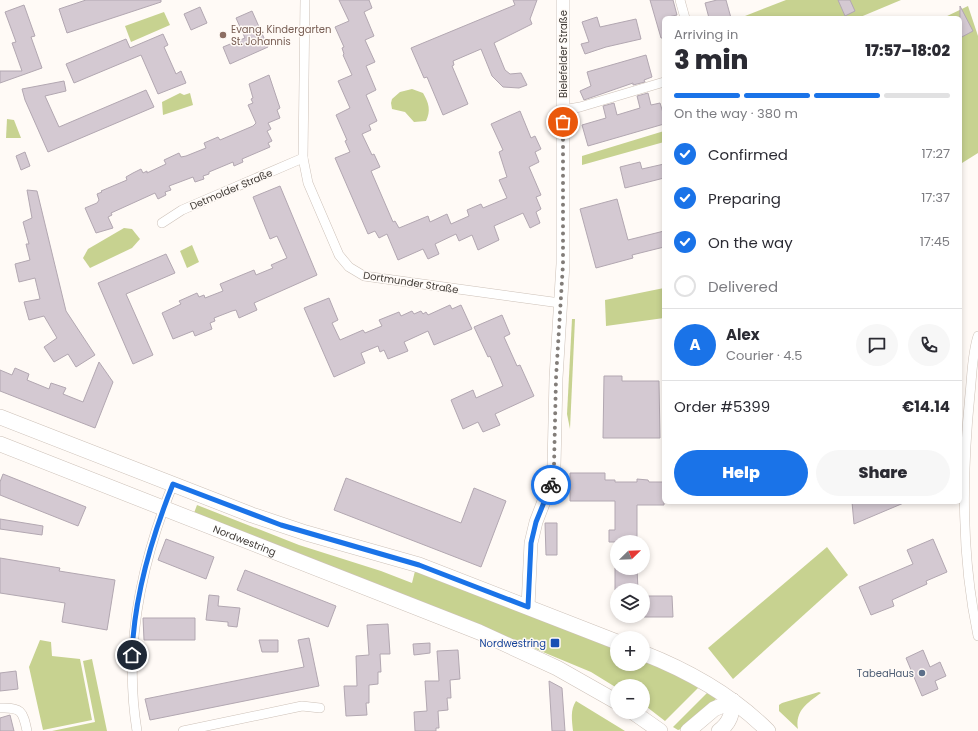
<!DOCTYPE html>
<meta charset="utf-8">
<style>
:root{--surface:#fff;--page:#f7f7f7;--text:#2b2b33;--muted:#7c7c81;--line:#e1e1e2;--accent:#1a73e8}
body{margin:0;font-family:Poppins,sans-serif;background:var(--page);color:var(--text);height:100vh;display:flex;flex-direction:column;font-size:15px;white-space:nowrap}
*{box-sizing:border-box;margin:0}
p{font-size:13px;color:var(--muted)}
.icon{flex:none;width:22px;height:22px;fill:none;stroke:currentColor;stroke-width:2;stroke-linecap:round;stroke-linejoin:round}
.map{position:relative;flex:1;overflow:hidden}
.side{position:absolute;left:662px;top:16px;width:300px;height:488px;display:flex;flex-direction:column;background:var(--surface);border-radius:6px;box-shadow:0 2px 6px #0003}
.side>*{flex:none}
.needle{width:26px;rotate:67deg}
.controls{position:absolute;left:610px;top:535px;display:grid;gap:8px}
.controls a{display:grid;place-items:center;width:40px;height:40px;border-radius:50%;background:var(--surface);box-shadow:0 2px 6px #0003;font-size:20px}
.pin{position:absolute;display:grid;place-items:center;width:34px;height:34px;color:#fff;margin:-17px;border:2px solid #fff;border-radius:50%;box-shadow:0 1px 4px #0007}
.courier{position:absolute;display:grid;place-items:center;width:40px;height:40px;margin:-20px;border:3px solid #1a73e8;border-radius:50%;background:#fff;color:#222;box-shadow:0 1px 5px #0007}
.overview em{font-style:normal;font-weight:800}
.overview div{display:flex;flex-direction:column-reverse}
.overview{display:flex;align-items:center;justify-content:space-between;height:68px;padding:0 12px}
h1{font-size:26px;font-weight:800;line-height:30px}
.bar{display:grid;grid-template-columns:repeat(4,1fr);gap:6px 4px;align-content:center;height:48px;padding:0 12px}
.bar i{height:5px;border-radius:3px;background:var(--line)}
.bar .current{background:var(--accent)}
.bar p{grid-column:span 4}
.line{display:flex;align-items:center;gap:10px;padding:0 12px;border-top:1px solid var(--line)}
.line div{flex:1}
.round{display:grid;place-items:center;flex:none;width:42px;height:42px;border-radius:21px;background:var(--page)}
ol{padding:0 12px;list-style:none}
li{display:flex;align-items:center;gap:12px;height:44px}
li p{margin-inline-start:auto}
li .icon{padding:4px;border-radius:50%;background:var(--accent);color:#fff;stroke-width:4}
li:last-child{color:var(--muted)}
li i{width:22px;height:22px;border:2px solid var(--line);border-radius:50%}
.primary-button{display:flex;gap:8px;margin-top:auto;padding:8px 12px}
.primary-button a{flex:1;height:46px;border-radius:24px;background:var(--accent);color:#fff;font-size:16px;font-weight:800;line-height:46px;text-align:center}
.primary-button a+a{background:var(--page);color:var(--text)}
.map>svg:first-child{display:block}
</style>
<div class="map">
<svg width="978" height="731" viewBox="0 0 978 731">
<rect width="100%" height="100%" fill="#fffaf6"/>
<g fill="#c7d290">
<polygon points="786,0 901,0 858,18 745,18 745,16"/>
<polygon points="968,6 978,36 978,153 962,163 960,163 960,18 943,18"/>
<polygon points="164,12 170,25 131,42 125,26"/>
<path d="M412 89 423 93C429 103 431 111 426 121L414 122 405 112 392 109 391 103 392 99 400 92Z"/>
<polygon points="180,93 184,95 190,93 193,105 163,115 162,102"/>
<polygon points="7,119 14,120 21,138 6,138"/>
<polygon points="664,131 664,142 582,165 582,156"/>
<polygon points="124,228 132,229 140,239 132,248 90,268 83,258 88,249"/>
<polygon points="192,245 199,262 187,268 180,251"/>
<polygon points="664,288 664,318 606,326 605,300"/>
<polygon points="572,319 575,319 570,429 567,414"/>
<polygon points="197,505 299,545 381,571 412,583 415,571 617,648 617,664 643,664 643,659 701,685 665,721 643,704 643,686 617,686 617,688 591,672 480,626 194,513"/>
<polygon points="827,547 848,575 733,679 708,648"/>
<polygon points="40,640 51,642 52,656 80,659 92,720 43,730 29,667"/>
<polygon points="92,659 107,731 52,731 95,722 83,661"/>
<polygon points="709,691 716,697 716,699 681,729 678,730 673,727"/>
<path d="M819 692 821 693C807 703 795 711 798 729L779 711V705L782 703Z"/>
<path d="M576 701 625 731H573C572 720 570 710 576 701Z"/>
</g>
<g fill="#d4c9d2" stroke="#b2a7b1">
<polygon points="86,0 161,0 161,2 67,33 59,9"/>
<polygon points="339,0 369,0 372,8 364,12 374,36 365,40 375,62 366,66 376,90 366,95 377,121 369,125 371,130 362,134 372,155 374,154 380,167 371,171 393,222 395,221 399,228 428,216 430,222 447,214 451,224 469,216 467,210 481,204 483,208 507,198 499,180 507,177 499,152 503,150 491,124 520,111 531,138 535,136 541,149 535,152 539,162 529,167 541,195 536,197 541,209 536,212 540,223 530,228 523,213 494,226 499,240 478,250 472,235 459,241 456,234 435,244 439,254 428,259 423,249 398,260 387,234 379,238 375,231 368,234 335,158 350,152 345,141 347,140 336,115 350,108 338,81 352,75 343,55 344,54 342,48 344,47 335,27 349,21"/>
<polygon points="513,0 537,0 530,19 532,24 494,43 505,70 510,74 521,73 527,85 519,88 503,87 492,76 481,49 453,61 454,65 452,66 468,104 443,115 427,77 424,78 411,48 515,5"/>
<polygon points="650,0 673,0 677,15 664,18 664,38 661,38"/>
<polygon points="717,0 726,0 731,18 709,18 705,3"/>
<polygon points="838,0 850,0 855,11 845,16"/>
<polygon points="24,5 35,36 31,37 42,68 0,83 0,71 22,71 12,43 16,42 5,12"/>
<polygon points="960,6 973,31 960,38"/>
<polygon points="200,7 207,23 191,30 184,14"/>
<polygon points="252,11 268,47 230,64 223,47 245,38 236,18"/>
<polygon points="597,17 600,27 636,19 641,39 606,47 585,54 581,44 589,42 582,22"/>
<polygon points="163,34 168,45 164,47 176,74 181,71 186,83 158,94 141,55 74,83 66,64 126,39 130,48"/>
<polygon points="646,55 652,77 644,80 645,82 633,85 633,83 584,100 580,91 591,86 587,72"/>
<polygon points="269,75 280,108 277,110 280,118 268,123 271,129 267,131 272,141 268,143 270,147 242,159 243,162 234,166 233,162 209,172 209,174 203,176 204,179 195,182 193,177 169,186 171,190 165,192 166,195 158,199 155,193 111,213 112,215 108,217 113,228 96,233 85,208 97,203 99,200 97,194 102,192 101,191 127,180 126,177 133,173 141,169 143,173 147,171 147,173 166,164 164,160 179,153 181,157 186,156 206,148 204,143 218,137 220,140 253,126 256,123 248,105 253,103 251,99 253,98 249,84"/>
<polygon points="64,81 66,91 45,96 59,127 146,90 154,107 48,152 25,100 22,89"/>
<polygon points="648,93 651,105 660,103 664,116 664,124 588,146 582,125 606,118 603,106 614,103 617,115 640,108 637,96"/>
<polygon points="25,152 30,166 21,170 16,156"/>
<polygon points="640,162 642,169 664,164 664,178 625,188 620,167"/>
<polygon points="280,186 317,275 254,303 257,310 239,318 236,310 232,311 214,318 215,321 210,323 212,329 195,336 193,331 173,339 162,313 181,304 179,301 197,293 199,297 204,295 205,298 223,291 220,284 254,270 256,275 273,268 271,265 287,258 277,236 270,239 253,197"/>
<polygon points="27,190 37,191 66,311 95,355 76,367 68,354 54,362 44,347 57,338 44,316 29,320 24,302 40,299 35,278 19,282 15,264 30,260 26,244 29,244 23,222 32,218"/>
<polygon points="617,199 628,240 664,231 664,247 632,255 633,258 596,268 580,209"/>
<polygon points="166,254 175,273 126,294 153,355 133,364 98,283"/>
<polygon points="329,298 338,320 332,323 340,340 363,330 365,333 382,326 379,320 399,312 401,316 412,311 414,314 421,311 423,314 426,312 428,315 450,305 452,309 461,305 472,329 434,345 428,331 404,342 408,351 388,359 384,350 380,352 378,346 361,353 365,363 334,377 304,308"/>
<polygon points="502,315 510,334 504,337 517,366 520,365 534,396 495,414 500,425 483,432 478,422 463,429 451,400 473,390 476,398 503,386 490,356 488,357 474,327"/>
<polygon points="99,362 113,382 95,428 0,391 0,370 12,375 15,368 29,374 27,380 49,389 51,383 66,388 63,394 83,402"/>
<polygon points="604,376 622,376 622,381 659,381 660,438 603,438"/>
<polygon points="570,473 605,473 605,480 615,480 615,482 637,482 637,479 648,480 649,482 664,482 664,505 637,505 637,542 609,542 609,530 615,530 615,501 570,501"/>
<polygon points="3,474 86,507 78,526 0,495 0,482"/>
<polygon points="346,478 461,523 474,488 506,501 481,567 334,510"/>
<polygon points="852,502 906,502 854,524"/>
<polygon points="0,519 43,526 42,535 0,529"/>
<polygon points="545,523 557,523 557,555 546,555"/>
<polygon points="166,539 214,557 206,579 158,560"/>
<polygon points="933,539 947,572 926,581 927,584 892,600 894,606 871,615 859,587 913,564 907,550"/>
<polygon points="0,558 60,568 59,571 115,580 107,630 62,622 65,603 0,593"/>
<polygon points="615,568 637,568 638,590 615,590"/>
<polygon points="245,570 336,606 328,627 237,590"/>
<polygon points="209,595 219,596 218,606 240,608 237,627 228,626 228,622 206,620"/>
<polygon points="643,596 672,596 673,617 643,617"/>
<polygon points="143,618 195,618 195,640 144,640"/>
<polygon points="388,624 390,654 380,654 381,672 378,672 378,684 369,685 369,703 366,703 367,715 346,716 344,686 357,686 356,656 369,655 367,625"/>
<polygon points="309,638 319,686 150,720 145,699 304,667 298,640"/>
<polygon points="259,640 278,640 278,652 262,652"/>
<polygon points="430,643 430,653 414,655 413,644"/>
<polygon points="458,650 460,679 450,680 451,698 447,698 448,710 438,711 439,728 436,728 436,731 415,731 414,712 427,711 425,681 439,681 437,651"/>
<polygon points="923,650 930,667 940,662 946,676 935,681 938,689 922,696 906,658"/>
<polygon points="16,671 18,689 0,691 0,673"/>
<polygon points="549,681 562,688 565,731 552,731"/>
<polygon points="10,715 14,731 0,731 0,718"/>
</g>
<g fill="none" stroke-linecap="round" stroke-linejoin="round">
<defs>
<g id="street">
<polyline points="305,0 303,158 308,183 339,255 349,267 364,276 560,303"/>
<polyline points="680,0 685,18"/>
<polyline points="563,110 580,107 664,82"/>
<polyline points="162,223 182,210 303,158"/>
<path d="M978 336C972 354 972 376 970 394 962 475 961 556 978 636"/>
<path d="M0 708C21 707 23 711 27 731"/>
<path d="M137 731C123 646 141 563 173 484"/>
<polyline points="183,731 302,706 320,708"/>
</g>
<polyline id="secondary" points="528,607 531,543 536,522 551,483 554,466 556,378 563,264 563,0"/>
<g id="primary">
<polyline points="0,417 252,515 306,533 419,565 617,642"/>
<path id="s1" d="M0 444 479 632 557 668 617 702"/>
<path d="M643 653C689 671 733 696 768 731"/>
<polyline points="633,712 660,731"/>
<polyline points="688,731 714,709 733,701"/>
<path d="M719 731C730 723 732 714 733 701"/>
</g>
</defs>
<use href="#street" stroke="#cdc1b8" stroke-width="10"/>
<use href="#secondary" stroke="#cdc1b8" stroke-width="14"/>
<use href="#primary" stroke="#cdc1b8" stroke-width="16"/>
<use href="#street" stroke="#fff" stroke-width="9"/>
<use href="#secondary" stroke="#fff" stroke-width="13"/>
<use href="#primary" stroke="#fff" stroke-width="15"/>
</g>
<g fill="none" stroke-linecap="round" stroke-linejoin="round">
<polyline stroke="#827d79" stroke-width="4" stroke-dasharray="0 7.2" points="551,485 554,466 556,378 563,264 563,122"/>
<path stroke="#1a73e8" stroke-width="5" d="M132 655C134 596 151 539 173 484L281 525 419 565 528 607 531 543 536 522 551 485"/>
</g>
<circle fill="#8d6e63" stroke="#fffaf6" stroke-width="1.5" cx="223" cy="35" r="4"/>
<rect fill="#1a4fb4" stroke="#fffaf6" stroke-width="1.5" x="550" y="638" width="10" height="10" rx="2"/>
<circle fill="#5c6f8a" stroke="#fffaf6" stroke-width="1.5" cx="922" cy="673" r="4"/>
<g text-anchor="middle" stroke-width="3" stroke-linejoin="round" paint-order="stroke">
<g font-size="10" fill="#785e54" stroke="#fffaf6" text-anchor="start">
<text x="231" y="33">Evang. Kindergarten<tspan x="231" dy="12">St. Johannis</tspan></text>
</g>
<g font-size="10" fill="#3f3a36" stroke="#fffaf6">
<text transform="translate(563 54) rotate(-90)" y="4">Bielefelder Straße</text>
<text transform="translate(231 189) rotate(-23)" y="4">Detmolder Straße</text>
<text transform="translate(411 282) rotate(9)" y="4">Dortmunder Straße</text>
<text dy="4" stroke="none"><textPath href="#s1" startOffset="263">Nordwestring</textPath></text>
</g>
<g font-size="10" fill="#164399" stroke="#fffaf6" text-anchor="end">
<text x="546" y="647">Nordwestring</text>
</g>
<g font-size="10" fill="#4e5e75" stroke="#fffaf6" text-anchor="end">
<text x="914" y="677">TabeaHaus</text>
</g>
</g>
</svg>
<div class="controls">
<a><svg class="needle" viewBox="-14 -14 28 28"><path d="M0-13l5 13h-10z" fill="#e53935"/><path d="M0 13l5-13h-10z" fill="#7c7c81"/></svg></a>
<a><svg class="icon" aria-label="layers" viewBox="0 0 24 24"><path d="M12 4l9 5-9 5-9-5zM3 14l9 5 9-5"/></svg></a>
<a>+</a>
<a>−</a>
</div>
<div class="pin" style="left:563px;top:122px;background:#ea580c"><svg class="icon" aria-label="bag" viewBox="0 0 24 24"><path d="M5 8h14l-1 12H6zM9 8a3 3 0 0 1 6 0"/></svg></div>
<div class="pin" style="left:132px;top:655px;background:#1f2937"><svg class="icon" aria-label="home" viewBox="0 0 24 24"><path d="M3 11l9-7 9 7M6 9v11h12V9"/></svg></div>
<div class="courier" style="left:551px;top:485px"><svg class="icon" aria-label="bike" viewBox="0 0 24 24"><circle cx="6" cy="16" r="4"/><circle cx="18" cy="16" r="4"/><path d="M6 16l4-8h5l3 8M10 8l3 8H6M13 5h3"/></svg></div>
<section class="side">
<div class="overview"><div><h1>3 min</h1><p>Arriving in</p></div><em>17:57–18:02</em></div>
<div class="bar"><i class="current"></i><i class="current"></i><i class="current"></i><i></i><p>On the way · 380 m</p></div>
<ol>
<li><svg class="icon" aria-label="check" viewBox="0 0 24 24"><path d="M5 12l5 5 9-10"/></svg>Confirmed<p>17:27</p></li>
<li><svg class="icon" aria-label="check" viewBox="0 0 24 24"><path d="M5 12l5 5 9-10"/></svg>Preparing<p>17:37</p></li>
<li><svg class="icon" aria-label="check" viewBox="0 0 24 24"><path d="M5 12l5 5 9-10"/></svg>On the way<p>17:45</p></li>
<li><i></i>Delivered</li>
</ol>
<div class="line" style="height:72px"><b class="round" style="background:var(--accent);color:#fff">A</b><div><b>Alex</b><p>Courier · 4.5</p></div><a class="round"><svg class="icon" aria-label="chat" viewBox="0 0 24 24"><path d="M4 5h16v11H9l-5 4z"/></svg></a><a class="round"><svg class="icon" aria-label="phone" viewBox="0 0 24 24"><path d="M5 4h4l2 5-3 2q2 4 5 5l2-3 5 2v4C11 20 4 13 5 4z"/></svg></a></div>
<div class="line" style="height:52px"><div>Order #5399</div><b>€14.14</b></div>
<div class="primary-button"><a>Help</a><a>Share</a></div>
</section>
</div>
